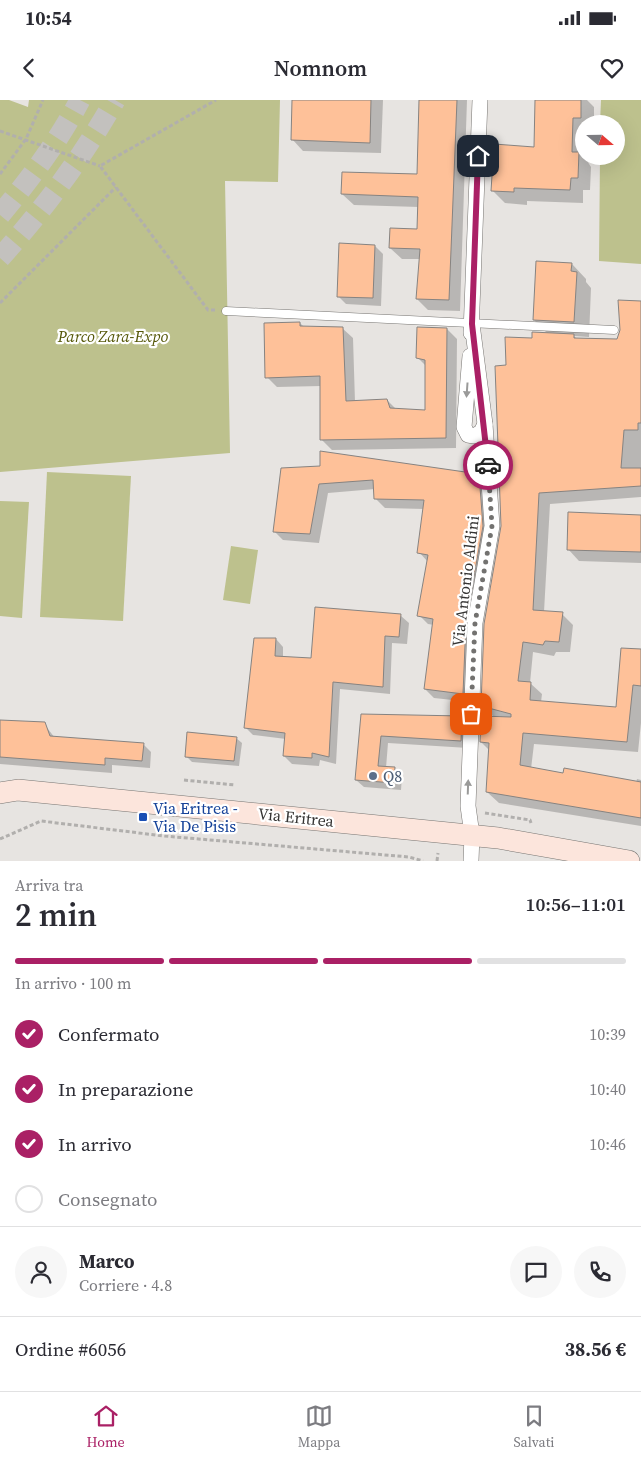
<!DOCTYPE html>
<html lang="it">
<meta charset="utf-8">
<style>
:root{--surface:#fff;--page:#f7f7f7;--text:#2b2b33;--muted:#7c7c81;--line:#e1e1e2;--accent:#aa2065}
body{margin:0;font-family:"Source Serif 4",serif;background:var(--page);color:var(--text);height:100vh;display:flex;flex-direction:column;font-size:19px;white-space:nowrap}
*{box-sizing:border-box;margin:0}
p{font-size:16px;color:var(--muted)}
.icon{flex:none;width:28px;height:28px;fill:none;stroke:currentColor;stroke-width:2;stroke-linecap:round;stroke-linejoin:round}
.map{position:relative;height:761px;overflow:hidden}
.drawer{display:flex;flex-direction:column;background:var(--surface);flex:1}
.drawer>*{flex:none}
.needle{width:32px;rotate:110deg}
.fabs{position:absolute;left:575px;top:15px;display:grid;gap:10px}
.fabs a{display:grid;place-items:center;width:50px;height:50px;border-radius:50%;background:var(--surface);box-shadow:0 5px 20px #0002;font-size:25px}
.pin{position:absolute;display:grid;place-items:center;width:42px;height:42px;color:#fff;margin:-21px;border-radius:10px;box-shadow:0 2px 8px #0006}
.courier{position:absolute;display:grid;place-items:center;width:50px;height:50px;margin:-25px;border:4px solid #aa2065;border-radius:50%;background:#fff;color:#222;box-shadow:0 1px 6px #0007}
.overview em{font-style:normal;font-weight:600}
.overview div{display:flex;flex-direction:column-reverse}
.overview{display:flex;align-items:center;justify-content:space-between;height:85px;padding:0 15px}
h1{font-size:32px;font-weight:600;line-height:38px}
.bar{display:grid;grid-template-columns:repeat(4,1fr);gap:8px 5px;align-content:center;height:60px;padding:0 15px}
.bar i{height:6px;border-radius:4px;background:var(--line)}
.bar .active{background:var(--accent)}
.bar p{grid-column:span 4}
.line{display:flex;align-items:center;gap:12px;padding:0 15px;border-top:1px solid var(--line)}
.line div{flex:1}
.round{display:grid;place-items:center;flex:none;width:52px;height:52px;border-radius:26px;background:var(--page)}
ol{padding:0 15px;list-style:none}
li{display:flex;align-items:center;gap:15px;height:55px}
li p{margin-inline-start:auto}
li .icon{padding:5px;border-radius:50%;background:var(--accent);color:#fff;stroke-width:4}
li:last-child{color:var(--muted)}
li i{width:28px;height:28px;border:2px solid var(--line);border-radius:50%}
.status{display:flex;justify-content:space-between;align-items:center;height:35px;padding:0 25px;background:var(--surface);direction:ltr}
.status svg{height:14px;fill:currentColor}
header{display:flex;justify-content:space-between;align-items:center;height:65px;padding:0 15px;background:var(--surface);font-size:22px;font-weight:600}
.tab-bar{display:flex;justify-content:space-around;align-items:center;height:70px;border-top:1px solid var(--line);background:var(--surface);font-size:14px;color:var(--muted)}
.tab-bar a{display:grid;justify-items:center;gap:2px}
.tab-bar .active{color:var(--accent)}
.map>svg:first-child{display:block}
</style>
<div class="status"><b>10:54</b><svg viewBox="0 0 49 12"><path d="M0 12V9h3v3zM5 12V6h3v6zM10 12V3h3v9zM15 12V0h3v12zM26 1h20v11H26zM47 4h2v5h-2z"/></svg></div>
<header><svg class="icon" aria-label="back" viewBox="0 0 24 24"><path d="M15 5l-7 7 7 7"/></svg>Nomnom<svg class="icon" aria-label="heart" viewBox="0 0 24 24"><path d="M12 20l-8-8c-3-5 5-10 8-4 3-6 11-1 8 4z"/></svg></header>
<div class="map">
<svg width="641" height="761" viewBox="0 0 641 761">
<rect width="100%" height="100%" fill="#e7e4e1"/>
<g fill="#bdc18d">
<polygon points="0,0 9,0 28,7 29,0 280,0 278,82 225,81 230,353 0,372"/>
<polygon points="601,0 641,0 641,164 599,161 600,56 616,56 616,24 600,24"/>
<polygon points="47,372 131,376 123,521 40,517"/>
<polygon points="0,401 29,402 22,518 0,516"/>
<polygon points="231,446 258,450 250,504 223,500"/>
</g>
<g fill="#0003">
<polygon points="293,0 383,0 381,53 303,51 292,39"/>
<polygon points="420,0 467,0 460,211 428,210 417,199 420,159 402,159 390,148 418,130 419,107 354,105 342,94 418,76"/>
<polygon points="537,0 587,0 594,7 594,24 584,24 584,56 591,67 590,90 583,90 583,103 527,101 527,105 505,103 492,90 535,48"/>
<polygon points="375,146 383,154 381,206 346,204 338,196"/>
<polygon points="572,164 586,179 586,182 591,188 589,237 574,236 578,240 618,241 641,203 641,397 550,404 544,512 562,514 573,525 570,552 556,552 554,556 533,552 530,583 542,594 541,602 617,609 641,550 641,623 638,652 534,644 531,669 636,683 637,679 641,680 641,726 499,703 487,692 489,650 481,642 495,618 482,605 503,426 507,266 533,239 548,234 534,220"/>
<polygon points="300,223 304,227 342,228 353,238 355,302 387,300 397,310 426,311 426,266 418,258 447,229 457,239 456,348 332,350 321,339 321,286 277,287 267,277"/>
<polygon points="282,369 478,376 488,385 471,602 434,598 425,589 434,525 428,524 419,515 428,462 419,452 424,409 385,408 376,399 375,389 328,393 319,443 283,440 274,431"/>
<polygon points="641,416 641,463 579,461 568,449"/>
<polygon points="316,508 401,516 409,523 407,544 392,543 390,594 340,589 336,664 320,660 319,666 292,664 284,656 286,639 253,635 245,627 276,539 283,547 283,558 312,559"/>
<polygon points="362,615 462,617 469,624 468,648 388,643 386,668 395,669 402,676 401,690 364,687 356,680"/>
<polygon points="0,621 44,624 55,638 143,644 151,652 150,668 112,665 112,673 0,664"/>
<polygon points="236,638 242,643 239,666 192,662 186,656"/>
</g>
<g fill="#fec199" stroke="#868381">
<polygon points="292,0 371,0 370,43 291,40"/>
<polygon points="419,0 457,0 449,200 416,199 420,149 389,148 390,128 417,129 418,97 341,94 342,72 417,74"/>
<polygon points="535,0 581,0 581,18 573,18 572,52 579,52 578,78 571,78 570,90 514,88 514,92 491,91 494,44 534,47"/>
<polygon points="339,143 375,145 373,198 337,197"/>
<polygon points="536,161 572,163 571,171 577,172 574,222 533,220"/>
<polygon points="618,200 641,201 641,323 638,323 638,330 624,330 621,368 641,368 641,386 539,393 533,510 563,512 559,542 545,541 543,545 523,542 518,581 531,582 530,600 616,607 621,548 641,549 641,586 633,585 627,642 523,633 520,665 563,673 564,668 641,682 641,718 486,692 489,643 480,642 481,616 511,617 511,614 481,606 484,524 501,426 495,266 506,265 505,237 532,238 532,232 574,234 574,238 617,239 620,230"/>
<polygon points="300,222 300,226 343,227 346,301 387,299 390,308 425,310 425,260 416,258 417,227 447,228 446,338 320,340 320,276 265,278 264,223"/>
<polygon points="320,351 479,374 483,426 466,521 463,594 424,589 433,519 417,516 428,455 417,453 424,400 374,399 373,380 319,384 310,434 273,432 281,368 320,366"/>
<polygon points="568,412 641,415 641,452 567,450"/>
<polygon points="315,507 401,514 399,537 385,536 383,587 333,582 329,657 312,653 312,658 283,656 285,633 244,628 254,538 276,538 275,556 311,558"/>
<polygon points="361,614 462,616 461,641 381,636 378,666 395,667 394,683 355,680"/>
<polygon points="0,620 45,622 50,636 144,643 142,661 105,658 105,665 0,657"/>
<polygon points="187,632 237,637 234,661 185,657"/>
</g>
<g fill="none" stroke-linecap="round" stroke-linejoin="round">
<g stroke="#c3c1be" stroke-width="21" stroke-dasharray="21 11" stroke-linecap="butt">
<path d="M0 115C30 79 58 42 80 0"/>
<path d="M0 158C44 109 82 58 115 0"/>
</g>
<defs>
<polyline id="lane" points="226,211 614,230"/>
<g id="street">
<polyline points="471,233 480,0"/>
<polyline points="470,256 464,327 468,335 474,336 481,332 485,324"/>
<polyline points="471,761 472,735 468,706 475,523 492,426 485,324 472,224"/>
</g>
<polyline id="secondary" points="0,693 18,690 498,738 629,761"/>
</defs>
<use href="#lane" stroke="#777572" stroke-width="9"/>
<use href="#street" stroke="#777572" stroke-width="16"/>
<use href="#secondary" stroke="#777572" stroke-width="22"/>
<g stroke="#b1afad" stroke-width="3" stroke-dasharray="4 2.5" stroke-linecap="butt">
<polyline points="0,31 100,66"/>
<polyline points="0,74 26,39 43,0"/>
<polyline points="0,203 116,87"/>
<polyline points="215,210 208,210 100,66 216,0"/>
<polyline points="184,680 235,685"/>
<polyline points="485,713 530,720 531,723"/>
<polyline points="0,739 41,721 164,736 409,757 423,761"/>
<polyline points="437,761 438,753"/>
</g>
<use href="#lane" stroke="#fff" stroke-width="8"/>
<use href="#street" stroke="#fff" stroke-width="15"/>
<use href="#secondary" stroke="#fce5dc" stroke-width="21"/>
</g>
<defs><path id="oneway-solid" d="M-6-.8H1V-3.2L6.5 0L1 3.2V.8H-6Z" transform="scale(1.25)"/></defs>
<g fill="#9a9a99">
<use href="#oneway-solid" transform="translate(467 290) rotate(94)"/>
<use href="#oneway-solid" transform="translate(468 687) rotate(-88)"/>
</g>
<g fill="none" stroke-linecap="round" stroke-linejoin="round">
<polyline stroke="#737270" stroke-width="5" stroke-dasharray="0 9" points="471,614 475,523 492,426 488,365"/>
<polyline stroke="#aa2065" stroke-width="6" points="478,56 472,224 488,365"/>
</g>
<circle fill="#5c6f8a" stroke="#fff" stroke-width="2" cx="373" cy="676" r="5"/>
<rect fill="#1a4fb4" stroke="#fff" stroke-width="2" x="138" y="712" width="10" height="10" rx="2.5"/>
<g text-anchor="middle" stroke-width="4.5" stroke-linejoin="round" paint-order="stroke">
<g font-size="16" font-style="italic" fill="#565809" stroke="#fff">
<text x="113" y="242">Parco Zara-Expo</text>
</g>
<g font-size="16" fill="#353433" stroke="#fff">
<text transform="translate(465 481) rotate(-83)" y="6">Via Antonio Aldini</text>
<text transform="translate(296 717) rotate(6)" y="6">Via Eritrea</text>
</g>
<g font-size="16" fill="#4e5e75" stroke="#fff" text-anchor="start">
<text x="383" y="682">Q8</text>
</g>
<g font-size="16" fill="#164399" stroke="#fff" text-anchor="start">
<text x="153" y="714">Via Eritrea -<tspan x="153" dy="18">Via De Pisis</tspan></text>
</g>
</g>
</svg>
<div class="fabs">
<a><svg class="needle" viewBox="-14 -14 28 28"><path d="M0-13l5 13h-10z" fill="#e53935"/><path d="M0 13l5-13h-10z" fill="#7c7c81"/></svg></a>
</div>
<div class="pin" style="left:471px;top:614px;background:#ea580c"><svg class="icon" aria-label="bag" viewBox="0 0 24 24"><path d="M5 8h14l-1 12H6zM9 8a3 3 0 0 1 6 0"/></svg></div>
<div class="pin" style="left:478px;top:56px;background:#1f2937"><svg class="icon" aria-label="home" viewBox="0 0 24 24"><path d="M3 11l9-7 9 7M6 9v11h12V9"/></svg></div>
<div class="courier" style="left:488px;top:365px"><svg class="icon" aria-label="car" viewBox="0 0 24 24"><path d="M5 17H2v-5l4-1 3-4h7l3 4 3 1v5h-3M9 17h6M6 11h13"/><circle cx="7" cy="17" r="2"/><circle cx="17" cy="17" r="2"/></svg></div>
</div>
<section class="drawer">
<div class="overview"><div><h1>2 min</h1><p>Arriva tra</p></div><em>10:56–11:01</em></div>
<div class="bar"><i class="active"></i><i class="active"></i><i class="active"></i><i></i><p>In arrivo · 100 m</p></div>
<ol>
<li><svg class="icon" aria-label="check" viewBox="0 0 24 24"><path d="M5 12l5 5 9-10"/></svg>Confermato<p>10:39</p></li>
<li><svg class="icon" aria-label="check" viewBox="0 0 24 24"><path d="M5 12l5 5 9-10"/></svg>In preparazione<p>10:40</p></li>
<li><svg class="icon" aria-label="check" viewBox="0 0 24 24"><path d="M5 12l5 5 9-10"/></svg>In arrivo<p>10:46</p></li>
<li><i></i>Consegnato</li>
</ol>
<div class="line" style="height:90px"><a class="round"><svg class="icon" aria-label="person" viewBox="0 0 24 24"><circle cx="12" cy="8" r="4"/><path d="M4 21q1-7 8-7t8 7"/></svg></a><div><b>Marco</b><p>Corriere · 4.8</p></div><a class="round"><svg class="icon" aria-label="chat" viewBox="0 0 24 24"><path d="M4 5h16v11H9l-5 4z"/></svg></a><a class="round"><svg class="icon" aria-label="phone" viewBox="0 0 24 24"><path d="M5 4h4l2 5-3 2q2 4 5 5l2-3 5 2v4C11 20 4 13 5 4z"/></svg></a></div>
<div class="line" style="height:65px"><div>Ordine #6056</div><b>38.56 €</b></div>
</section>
<nav class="tab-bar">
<a class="active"><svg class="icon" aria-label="home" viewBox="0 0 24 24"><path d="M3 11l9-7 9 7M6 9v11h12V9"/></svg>Home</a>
<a><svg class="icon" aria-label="map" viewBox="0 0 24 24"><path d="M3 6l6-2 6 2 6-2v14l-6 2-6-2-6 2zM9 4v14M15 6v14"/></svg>Mappa</a>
<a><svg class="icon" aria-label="saved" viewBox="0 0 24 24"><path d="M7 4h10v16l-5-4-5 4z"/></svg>Salvati</a>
</nav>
